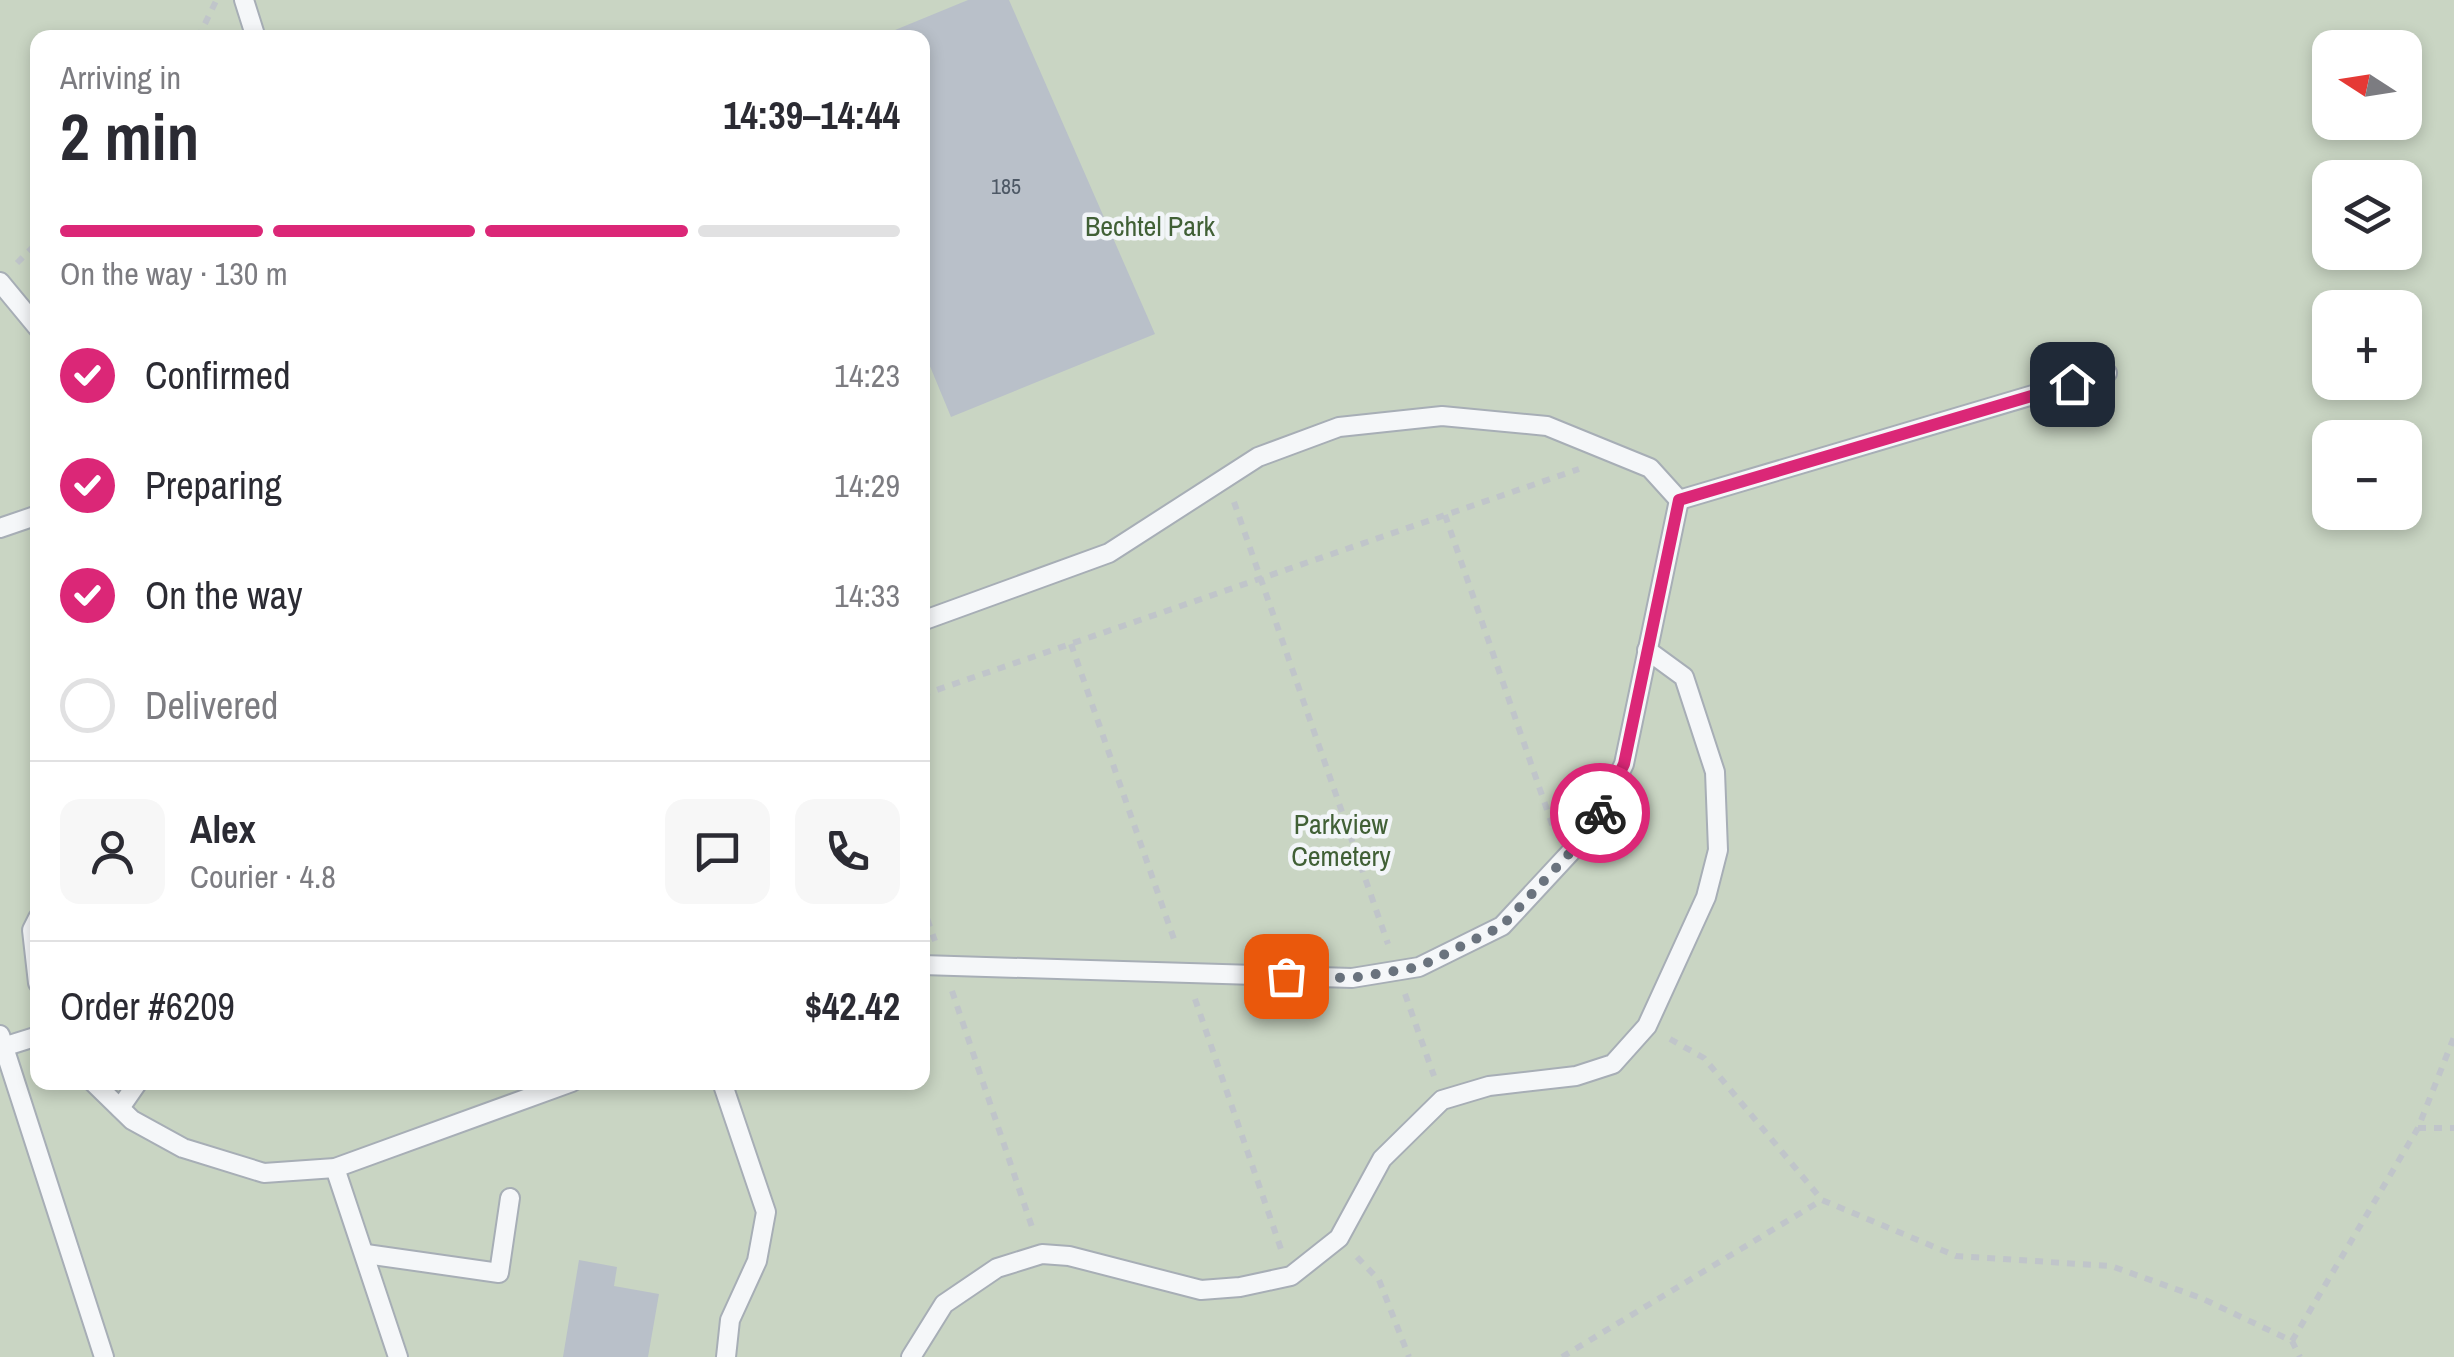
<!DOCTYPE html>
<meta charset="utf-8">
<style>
:root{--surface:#fff;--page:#f7f7f7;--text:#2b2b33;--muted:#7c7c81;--line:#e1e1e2;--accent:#db2777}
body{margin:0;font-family:"Archivo Narrow",sans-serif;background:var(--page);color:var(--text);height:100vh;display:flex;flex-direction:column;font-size:38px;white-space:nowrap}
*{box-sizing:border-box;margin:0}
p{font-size:32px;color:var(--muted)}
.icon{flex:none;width:55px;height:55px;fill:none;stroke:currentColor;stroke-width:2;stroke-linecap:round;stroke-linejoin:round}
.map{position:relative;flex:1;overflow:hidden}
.drawer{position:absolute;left:30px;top:30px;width:900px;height:1060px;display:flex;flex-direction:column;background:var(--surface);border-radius:20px;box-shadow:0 5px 15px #0003}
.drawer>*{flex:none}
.needle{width:65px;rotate:282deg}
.buttons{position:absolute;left:2312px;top:30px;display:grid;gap:20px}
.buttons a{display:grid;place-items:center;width:110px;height:110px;border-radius:20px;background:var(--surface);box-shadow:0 5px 15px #0003;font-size:50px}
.pin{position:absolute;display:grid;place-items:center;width:85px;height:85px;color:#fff;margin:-42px;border-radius:20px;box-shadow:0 5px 15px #0006}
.courier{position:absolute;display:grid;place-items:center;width:100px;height:100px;margin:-50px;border:8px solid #db2777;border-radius:50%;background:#fff;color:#222;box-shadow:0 2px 12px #0007}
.headline em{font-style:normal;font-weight:800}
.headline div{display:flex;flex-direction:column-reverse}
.headline{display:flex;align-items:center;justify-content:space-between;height:170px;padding:0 30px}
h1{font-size:65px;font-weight:800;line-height:75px}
.bar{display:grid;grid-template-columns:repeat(4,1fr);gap:15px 10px;align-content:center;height:120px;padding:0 30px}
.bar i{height:12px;border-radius:8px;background:var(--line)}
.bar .current{background:var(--accent)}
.bar p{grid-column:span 4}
.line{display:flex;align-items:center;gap:25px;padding:0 30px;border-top:2px solid var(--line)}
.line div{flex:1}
.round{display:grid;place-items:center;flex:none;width:105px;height:105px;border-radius:20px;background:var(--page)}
ol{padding:0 30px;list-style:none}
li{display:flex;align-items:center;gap:30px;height:110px}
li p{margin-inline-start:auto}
li .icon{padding:10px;border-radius:50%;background:var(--accent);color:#fff;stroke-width:4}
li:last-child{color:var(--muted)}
li i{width:55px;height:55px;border:5px solid var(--line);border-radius:50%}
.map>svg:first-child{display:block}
</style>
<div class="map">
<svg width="2454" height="1357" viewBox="0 0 2454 1357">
<rect width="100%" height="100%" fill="#e2e7eb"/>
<path fill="#c9d5c3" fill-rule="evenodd" d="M0 0H2454V1357H0ZM38 38H922V1082H38ZM2330 48H2405V122H2330ZM2330 178H2405V252H2330ZM2330 308H2405V382H2330ZM2330 438H2405V512H2330Z"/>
<g fill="#b9c0c9">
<polygon points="968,0 1009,0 1155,334 951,417 922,347 922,38 878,37"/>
<polygon points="579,1260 617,1267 614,1286 659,1294 648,1357 563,1357"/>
</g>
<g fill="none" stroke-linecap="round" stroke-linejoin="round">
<defs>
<g id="service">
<polyline points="244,0 256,38"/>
<polyline points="0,282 38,328"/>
<polyline points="1679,500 2107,373"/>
<polyline points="0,528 38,515"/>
<polyline points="922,621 1109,553 1258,457 1339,427 1442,416 1547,426 1650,468 1679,500"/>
<polyline points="38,918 32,930 38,983"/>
<polyline points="922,965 1352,978 1419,967 1502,926 1593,828 1624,764 1679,500"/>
<polyline points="0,1035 104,1357"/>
<polyline points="0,1048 38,1036"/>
<polyline points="93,1082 132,1120 183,1148 264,1173 335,1168 572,1082"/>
<polyline points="722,1082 766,1212 757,1261 730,1320 726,1357"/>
<polyline points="120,1108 138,1082"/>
<polyline points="335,1168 398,1357"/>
<polyline points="366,1254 499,1273 510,1198"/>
<polyline points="911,1357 944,1304 997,1268 1042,1254 1069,1256 1201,1290 1240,1287 1291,1276 1339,1238 1382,1159 1442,1100 1489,1086 1576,1076 1613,1064 1647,1026 1706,897 1718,850 1715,772 1684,677 1647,650"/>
</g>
</defs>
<use href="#service" stroke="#a7aeb6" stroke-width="22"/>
<g stroke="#c0c5ca" stroke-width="6" stroke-dasharray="8 8" stroke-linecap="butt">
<polyline points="198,38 216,1"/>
<polyline points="17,263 38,242"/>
<polyline points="1234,502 1388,944"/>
<polyline points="1445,515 1554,830"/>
<polyline points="1071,644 1176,945"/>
<polyline points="922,695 1579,469"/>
<polyline points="922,904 935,941"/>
<polyline points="952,991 1033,1230"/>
<polyline points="1405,994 1434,1076"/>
<polyline points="1195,999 1282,1252"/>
<polyline points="1670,1039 1704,1058 1822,1200 1956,1256 2111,1266 2201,1298 2292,1341 2300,1357"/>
<polyline points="2418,1128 2454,1128"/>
<polyline points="1357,1257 1379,1280 1409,1357"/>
<polyline points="2292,1341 2418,1128 2454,1037"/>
<polyline points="1562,1357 1822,1200"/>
</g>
<use href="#service" stroke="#f5f7f9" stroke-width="18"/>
</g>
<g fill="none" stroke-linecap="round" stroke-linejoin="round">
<polyline stroke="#6a737e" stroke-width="10" stroke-dasharray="0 18" points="1286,976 1352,978 1419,967 1502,926 1593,828 1600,813"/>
<polyline stroke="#db2777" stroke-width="12" points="1600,813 1624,764 1679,500 2072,384"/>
</g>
<g text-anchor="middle" stroke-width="9" stroke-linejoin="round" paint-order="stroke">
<g font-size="22" fill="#4d5865">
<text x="1006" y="194">185</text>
</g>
<g font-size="28" fill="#416036" stroke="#f2f5f8">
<text x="1150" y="236">Bechtel Park</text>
<text x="1341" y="834">Parkview<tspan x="1341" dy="32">Cemetery</tspan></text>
</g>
</g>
</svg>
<div class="buttons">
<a><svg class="needle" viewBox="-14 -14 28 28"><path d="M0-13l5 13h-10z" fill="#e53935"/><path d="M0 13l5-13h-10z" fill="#7c7c81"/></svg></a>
<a><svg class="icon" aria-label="layers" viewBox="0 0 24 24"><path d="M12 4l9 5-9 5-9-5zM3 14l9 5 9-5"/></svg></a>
<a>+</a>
<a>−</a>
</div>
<div class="pin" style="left:1286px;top:976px;background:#ea580c"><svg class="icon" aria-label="bag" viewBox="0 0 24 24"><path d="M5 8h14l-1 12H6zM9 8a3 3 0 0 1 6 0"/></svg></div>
<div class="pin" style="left:2072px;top:384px;background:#1f2937"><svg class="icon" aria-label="home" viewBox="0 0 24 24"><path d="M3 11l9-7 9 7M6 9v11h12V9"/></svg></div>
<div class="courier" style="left:1600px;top:813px"><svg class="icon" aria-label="bike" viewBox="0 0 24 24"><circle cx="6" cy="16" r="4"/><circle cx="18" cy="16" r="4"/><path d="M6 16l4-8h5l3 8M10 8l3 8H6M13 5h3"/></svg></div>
<section class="drawer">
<div class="headline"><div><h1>2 min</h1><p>Arriving in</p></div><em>14:39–14:44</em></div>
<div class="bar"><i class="current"></i><i class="current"></i><i class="current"></i><i></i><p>On the way · 130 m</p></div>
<ol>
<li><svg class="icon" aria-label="check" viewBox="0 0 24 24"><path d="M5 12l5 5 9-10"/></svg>Confirmed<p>14:23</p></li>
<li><svg class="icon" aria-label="check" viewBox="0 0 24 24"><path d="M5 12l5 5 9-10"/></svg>Preparing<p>14:29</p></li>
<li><svg class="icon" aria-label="check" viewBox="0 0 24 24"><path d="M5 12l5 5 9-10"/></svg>On the way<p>14:33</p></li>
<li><i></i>Delivered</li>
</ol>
<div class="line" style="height:180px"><a class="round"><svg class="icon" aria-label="person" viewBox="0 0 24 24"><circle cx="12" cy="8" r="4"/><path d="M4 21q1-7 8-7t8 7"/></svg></a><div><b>Alex</b><p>Courier · 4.8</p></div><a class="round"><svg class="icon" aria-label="chat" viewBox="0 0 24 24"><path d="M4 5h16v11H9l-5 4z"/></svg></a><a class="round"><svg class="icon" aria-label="phone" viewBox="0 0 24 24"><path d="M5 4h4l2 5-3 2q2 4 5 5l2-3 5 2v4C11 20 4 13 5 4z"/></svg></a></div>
<div class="line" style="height:130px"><div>Order #6209</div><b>$42.42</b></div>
</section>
</div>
